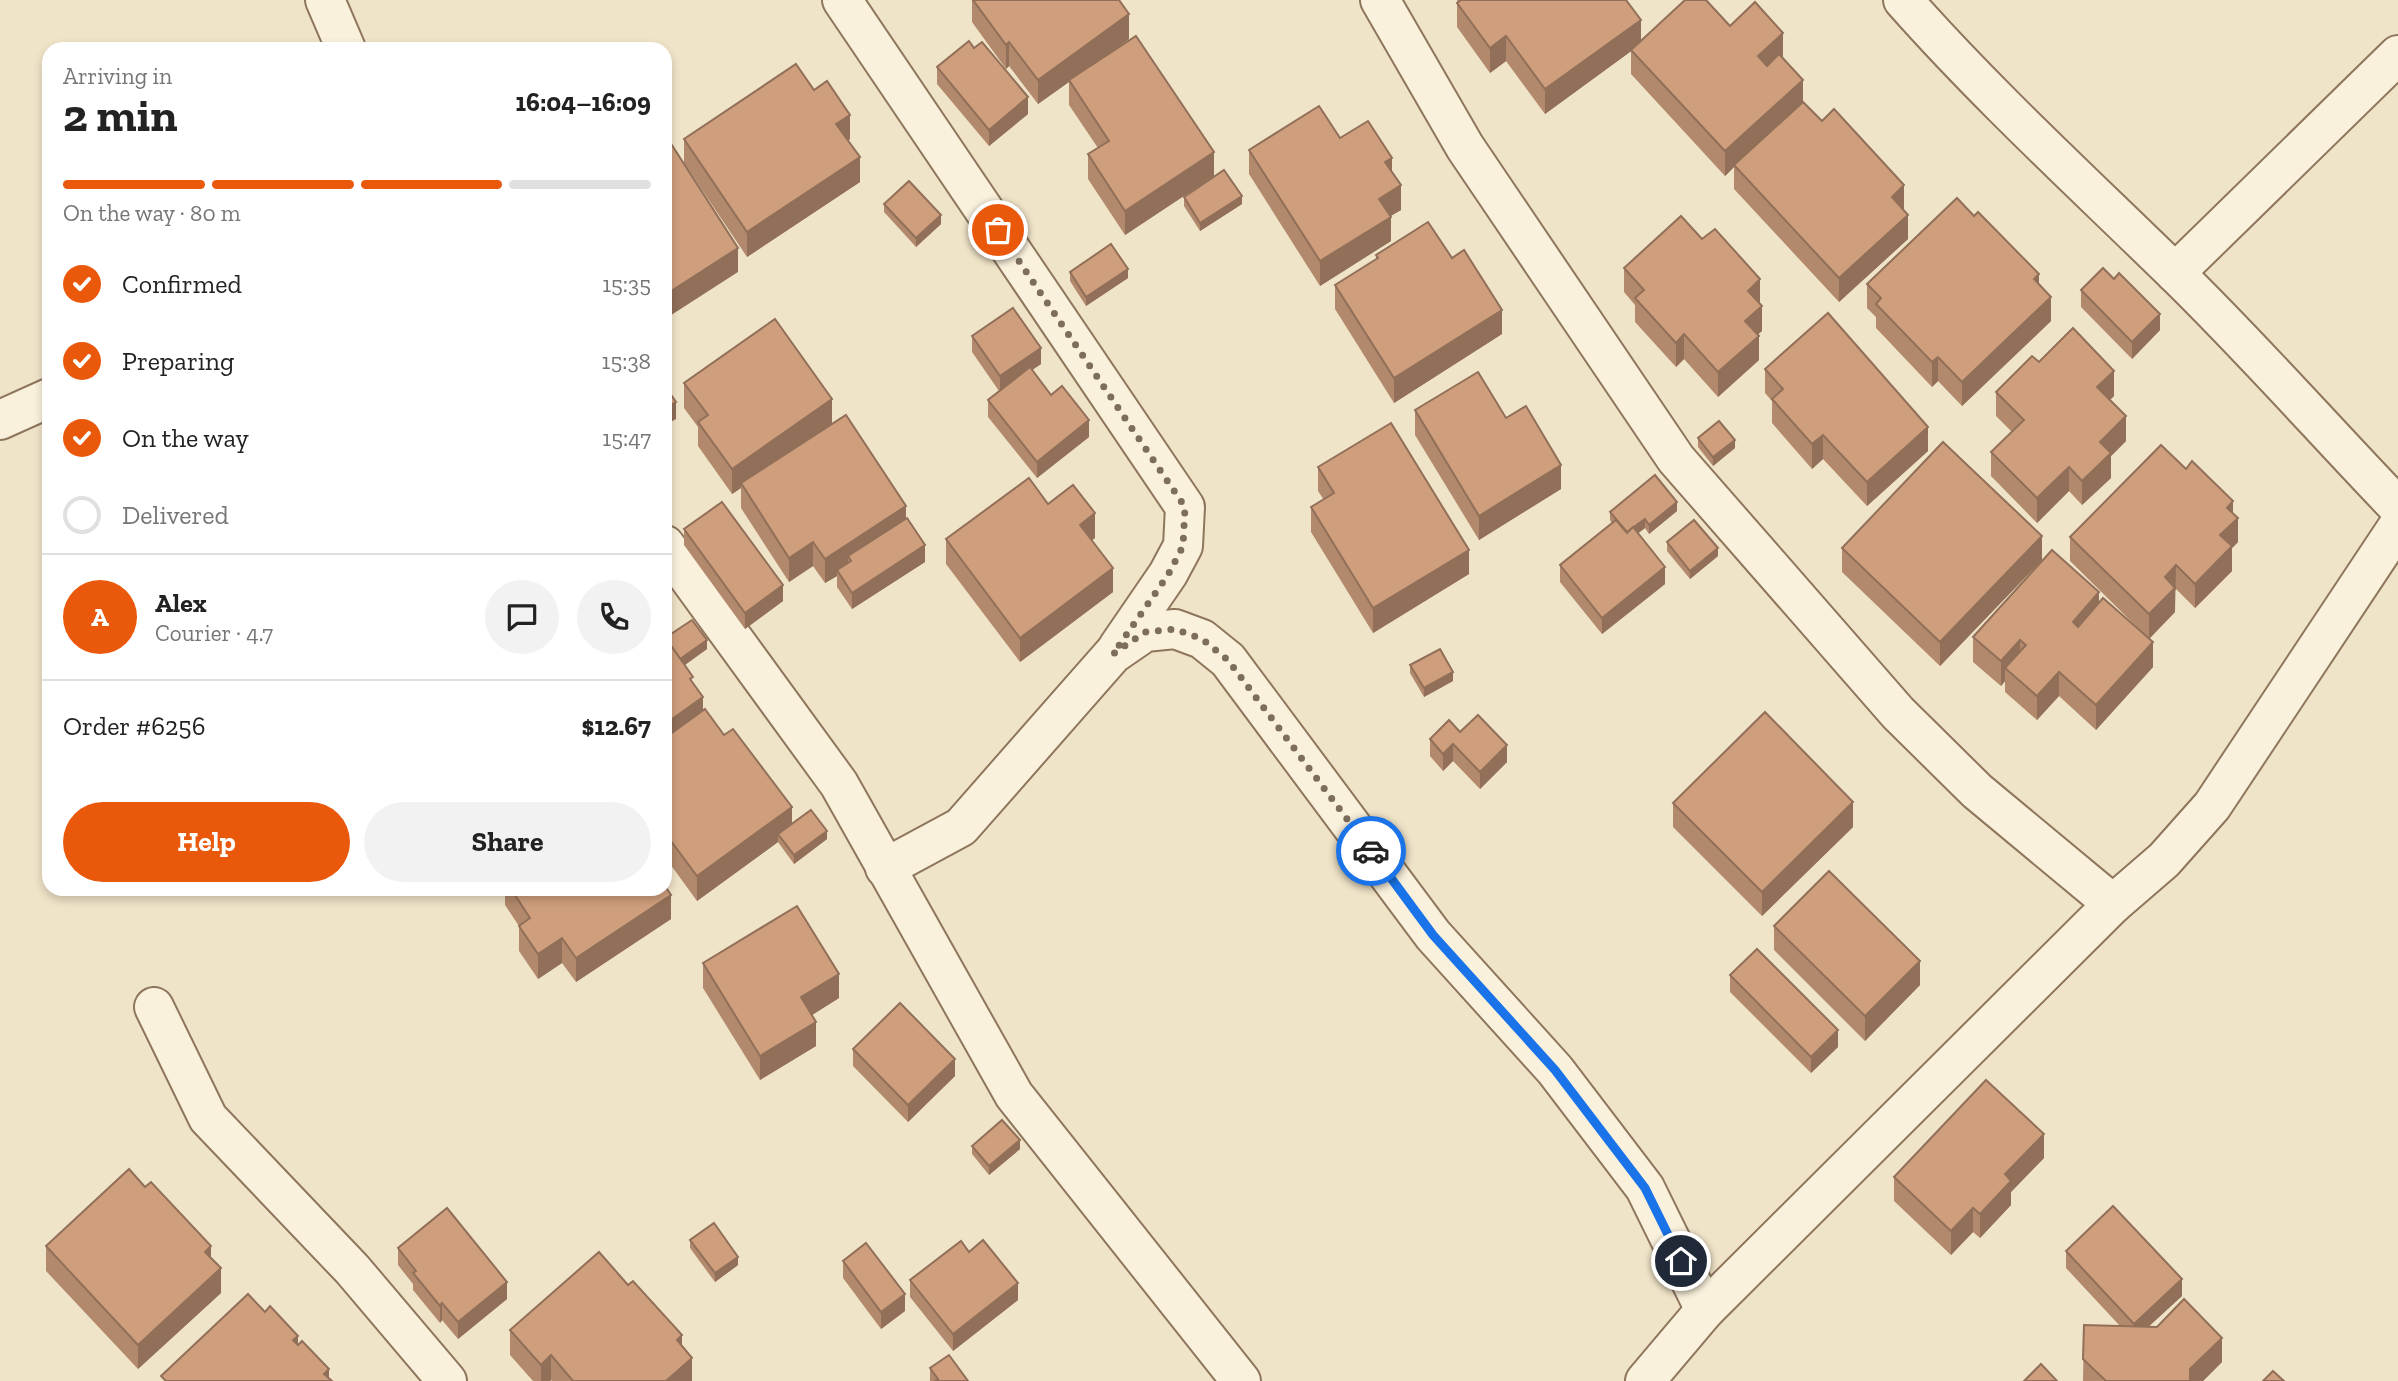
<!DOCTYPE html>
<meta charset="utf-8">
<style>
:root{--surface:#fff;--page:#f2f2f2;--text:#222;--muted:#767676;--line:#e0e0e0;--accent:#ea580c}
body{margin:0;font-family:"Zilla Slab",serif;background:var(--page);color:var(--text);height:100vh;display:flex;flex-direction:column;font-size:26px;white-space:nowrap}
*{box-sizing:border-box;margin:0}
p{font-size:23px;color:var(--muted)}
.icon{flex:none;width:38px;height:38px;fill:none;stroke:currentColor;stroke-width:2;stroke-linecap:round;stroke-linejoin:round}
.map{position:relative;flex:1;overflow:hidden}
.sheet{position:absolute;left:42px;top:42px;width:630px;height:854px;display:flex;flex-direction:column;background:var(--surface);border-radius:21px;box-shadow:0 4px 10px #0003}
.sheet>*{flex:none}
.pin{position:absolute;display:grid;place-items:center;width:60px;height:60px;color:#fff;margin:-30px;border:4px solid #fff;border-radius:50%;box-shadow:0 2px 7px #0007}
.courier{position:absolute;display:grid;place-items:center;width:70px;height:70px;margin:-35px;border:5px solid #1a73e8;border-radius:50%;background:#fff;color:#222;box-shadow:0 2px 9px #0007}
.summary em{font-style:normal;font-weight:700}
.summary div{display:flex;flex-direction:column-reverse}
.summary{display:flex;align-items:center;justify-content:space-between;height:119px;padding:0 21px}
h1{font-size:46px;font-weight:700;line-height:52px}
.bar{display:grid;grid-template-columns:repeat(4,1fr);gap:10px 7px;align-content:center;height:84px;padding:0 21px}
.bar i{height:9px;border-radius:5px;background:var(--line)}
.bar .active{background:var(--accent)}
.bar p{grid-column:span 4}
.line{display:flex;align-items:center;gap:18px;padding:0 21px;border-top:2px solid var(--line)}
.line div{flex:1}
.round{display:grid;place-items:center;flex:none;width:74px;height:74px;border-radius:37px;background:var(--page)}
ol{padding:0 21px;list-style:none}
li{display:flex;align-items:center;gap:21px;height:77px}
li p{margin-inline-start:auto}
li .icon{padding:7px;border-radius:50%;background:var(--accent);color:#fff;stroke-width:4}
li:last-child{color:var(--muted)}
li i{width:38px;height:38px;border:4px solid var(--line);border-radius:50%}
.action{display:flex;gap:14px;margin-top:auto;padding:14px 21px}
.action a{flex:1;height:80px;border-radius:42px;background:var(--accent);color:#fff;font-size:28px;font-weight:700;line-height:80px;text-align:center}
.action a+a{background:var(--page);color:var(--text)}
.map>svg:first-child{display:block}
</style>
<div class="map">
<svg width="2398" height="1381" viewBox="0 0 2398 1381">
<rect width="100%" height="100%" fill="#f0e4c8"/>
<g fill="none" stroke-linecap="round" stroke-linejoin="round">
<defs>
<g id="minor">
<polyline points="325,0 346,49"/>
<polyline points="842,0 1185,507 1183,546 1168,574 1118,647"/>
<polyline points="1380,0 1465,147 1676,459 1898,713 1977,791 2113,904 2164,860 2212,806 2398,526"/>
<path d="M1903 0C1988 96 2082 182 2174 272 2251 347 2323 429 2398 507"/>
<polyline points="2175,273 2398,55"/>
<polyline points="0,420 49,398"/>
<polyline points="665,545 839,784 1014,1095 1241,1381"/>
<polyline points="885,868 961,827 1113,654 1145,632 1175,629 1202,639 1228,660 1433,935 1555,1070 1645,1188 1705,1310"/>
<polyline points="154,1007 208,1118 352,1269 447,1381"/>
<polyline points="1645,1381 1705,1310 2113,904"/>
</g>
</defs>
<use href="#minor" stroke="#8d765c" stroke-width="42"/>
<use href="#minor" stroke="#faf1dc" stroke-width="38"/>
</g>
<g fill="#b2896c">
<polygon points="972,0 1119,0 1129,39 1097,62 1214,176 1125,235 1088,179 1088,154 1098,148 1069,105 1069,82 1038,104 1009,66 1006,69 972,22"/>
<polygon points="1457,0 1626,0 1641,41 1730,26 1783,57 1803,102 1904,210 1908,239 1839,302 1734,189 1734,167 1725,176 1631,74 1631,51 1545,114 1506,61 1490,73 1457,27 1457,3 1458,2"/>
<polygon points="974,48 1028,114 989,146 937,84 937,67"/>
<polygon points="814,90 850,139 848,141 860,182 747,257 684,163 684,139"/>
<polygon points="1340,138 1392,173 1401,210 1390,216 1391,241 1320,286 1249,174 1249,150"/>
<polygon points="1184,197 1242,204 1200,231 1184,206"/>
<polygon points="884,204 941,224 916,247 884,212"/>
<polygon points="1702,239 1760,304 1762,331 1757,335 1759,360 1718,397 1684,359 1676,367 1635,322 1635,305 1624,292 1624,268"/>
<polygon points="1376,255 1452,258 1502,334 1394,403 1335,309 1335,285 1376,260"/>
<polygon points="1070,272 1128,278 1086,306 1070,281"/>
<polygon points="1867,284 2039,284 2051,321 1962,406 1938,381 1932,387 1876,328 1876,317 1867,308"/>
<polygon points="2081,290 2160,330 2132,359 2081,307"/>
<polygon points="972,336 1041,364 1032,370 1051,395 1089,437 1037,478 988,417 988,400 999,391 972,352"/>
<polygon points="2039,362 2114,396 2110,400 2126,441 2111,456 2111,478 2082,505 2069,491 2037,523 1991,476 1991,452 2012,432 1996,416 1996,392"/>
<polygon points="1765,369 1928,451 1867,506 1823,459 1812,469 1772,423 1772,401 1765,393"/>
<polygon points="684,383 832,423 814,436 906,519 925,562 852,609 837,587 837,576 825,583 813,566 789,582 741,508 741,488 732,494 698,446 698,427 684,408"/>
<polygon points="1415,410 1506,418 1561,489 1479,540 1415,435"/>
<polygon points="1698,438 1735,448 1713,466 1698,447"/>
<polygon points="1318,467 1469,574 1373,633 1311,532 1311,507 1324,500 1318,491"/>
<polygon points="1048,504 1095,538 1092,540 1113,592 1020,662 946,564 946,539"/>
<polygon points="1677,511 1649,534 1645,528 1638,533 1665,584 1602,634 1560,582 1560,565 1612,523 1610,520 1610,512"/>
<polygon points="2233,514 2238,542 2232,548 2232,571 2195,608 2176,589 2175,591 2175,612 2149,639 2070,561 2070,537"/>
<polygon points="684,529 783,601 745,629 684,545"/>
<polygon points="1667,542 1718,556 1690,579 1667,551"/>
<polygon points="1842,548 2042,560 1940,666 1842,572"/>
<polygon points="2099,603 2153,667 2096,730 2059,696 2037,720 2005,692 2005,681 2001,686 1973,662 1973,637"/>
<polygon points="665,637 707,649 684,665 693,683 703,711 724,735 792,824 827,839 794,864 778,842 697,901 665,857"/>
<polygon points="1410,665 1453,681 1424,697 1410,673"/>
<polygon points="1460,732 1507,762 1480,789 1453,761 1443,771 1430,756 1430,739"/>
<polygon points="1673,803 1853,827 1762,916 1673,827"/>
<polygon points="505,889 665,889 671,919 576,982 562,963 538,979 519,951 519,926 505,905"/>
<polygon points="1774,926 1920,985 1865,1041 1774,950"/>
<polygon points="703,963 839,998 812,1015 816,1046 760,1080 703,988"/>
<polygon points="1730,975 1838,1047 1811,1073 1730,992"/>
<polygon points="853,1049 955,1076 908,1122 853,1066"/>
<polygon points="972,1146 1020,1149 989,1175 972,1154"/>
<polygon points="2044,1158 2011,1192 2011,1205 1980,1238 1973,1232 1951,1255 1894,1201 1894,1177"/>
<polygon points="690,1240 738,1265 715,1282 690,1248"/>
<polygon points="46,1246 211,1257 221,1293 138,1369 46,1271"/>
<polygon points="398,1248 507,1299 458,1339 442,1320 440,1323 413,1290 413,1284 398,1265"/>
<polygon points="2066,1251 2182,1296 2148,1327 2222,1362 2203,1381 2083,1381 2084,1325 2120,1326 2066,1268"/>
<polygon points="969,1252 1018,1300 953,1351 910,1297 910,1280"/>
<polygon points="843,1261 905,1311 881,1329 843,1278"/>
<polygon points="510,1330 682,1346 692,1381 552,1381 551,1380 550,1381 533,1381 510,1355"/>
<polygon points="930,1368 968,1381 930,1381"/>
</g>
<g fill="#916f58">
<polygon points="1129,14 1129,39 1038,104 1038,80"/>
<polygon points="1641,20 1641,44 1545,114 1545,89"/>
<polygon points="1783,33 1783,57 1758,80 1758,56"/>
<polygon points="1506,36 1506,61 1490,73 1490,48"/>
<polygon points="1009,42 1009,66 1006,69 1006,45"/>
<polygon points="1803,80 1803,104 1734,165 1734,167 1725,176 1725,151"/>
<polygon points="1028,97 1028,114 989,146 989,130"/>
<polygon points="850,115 850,139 836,148 836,124"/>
<polygon points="1214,152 1214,176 1125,235 1125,211"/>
<polygon points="860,157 860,182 747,257 747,232"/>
<polygon points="1392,158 1392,183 1385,162"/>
<polygon points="1401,185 1401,210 1379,223 1379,199"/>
<polygon points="1904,185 1904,210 1892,197"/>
<polygon points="1242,196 1242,204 1200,231 1200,223"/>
<polygon points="941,215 941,224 916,247 916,238"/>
<polygon points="1908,215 1908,239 1839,302 1839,278"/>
<polygon points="1391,217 1391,241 1320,286 1320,261"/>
<polygon points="738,248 738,272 665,319 665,295"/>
<polygon points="1128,269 1128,278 1086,306 1086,297"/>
<polygon points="2039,274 2039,298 2034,279"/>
<polygon points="1760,279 1760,304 1748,291"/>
<polygon points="2051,297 2051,321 1962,406 1962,382"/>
<polygon points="1762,306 1762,331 1745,345 1745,321"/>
<polygon points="1502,310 1502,334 1394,403 1394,378"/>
<polygon points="2160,314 2160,330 2132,359 2132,342"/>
<polygon points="1684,334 1684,359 1676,367 1676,343"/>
<polygon points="1759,336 1759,360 1718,397 1718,372"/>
<polygon points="1041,348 1041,364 1000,392 1000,376"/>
<polygon points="1938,357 1938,381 1932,387 1932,362"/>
<polygon points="2114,371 2114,396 2097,412 2097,387"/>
<polygon points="832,399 832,423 743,486 741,483 741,488 732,494 732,469"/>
<polygon points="676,402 676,419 665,425 665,409"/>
<polygon points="2126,416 2126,441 2111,456 2111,478 2082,505 2082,481 2100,442"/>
<polygon points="1089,420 1089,437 1037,478 1037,462"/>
<polygon points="1928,427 1928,451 1867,506 1867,482"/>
<polygon points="1823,435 1823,459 1812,469 1812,444"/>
<polygon points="1735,440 1735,448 1713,466 1713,457"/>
<polygon points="1561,465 1561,489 1479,540 1479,516"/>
<polygon points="2069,467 2069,491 2037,523 2037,498"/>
<polygon points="2233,501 2233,522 2238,518 2238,542 2232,548 2232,571 2195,608 2195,584 2220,535 2227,508"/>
<polygon points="1677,502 1677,511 1649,534 1649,525"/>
<polygon points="906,506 906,530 851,561 848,556 848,568 837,570 837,576 825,583 825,559"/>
<polygon points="1095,513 1095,538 1080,549 1080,525"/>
<polygon points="1645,519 1645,528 1628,541 1628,533"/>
<polygon points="2042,536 2042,560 1940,666 1940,642"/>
<polygon points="813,542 813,566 789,582 789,558"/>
<polygon points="925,545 925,562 852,609 852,593"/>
<polygon points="1718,548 1718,556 1690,579 1690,571"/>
<polygon points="1469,550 1469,574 1373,633 1373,608"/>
<polygon points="2176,565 2175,612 2149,639 2149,614 2165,577"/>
<polygon points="1665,567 1665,584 1602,634 1602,618"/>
<polygon points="1113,568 1113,592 1020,662 1020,638"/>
<polygon points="783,585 783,601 745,629 745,613"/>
<polygon points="2099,592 2099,617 2073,646 2073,622"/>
<polygon points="707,640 707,649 674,673 674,664"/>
<polygon points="2020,640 2020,664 2005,668 2005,681 2001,686 2001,661"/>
<polygon points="2153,642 2153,667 2096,730 2096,705"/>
<polygon points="1453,672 1453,681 1424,697 1424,688"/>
<polygon points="2059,672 2059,696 2037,720 2037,696"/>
<polygon points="703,697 703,721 665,748 665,724"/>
<polygon points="1453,744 1453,761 1443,771 1443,754"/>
<polygon points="1507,745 1507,762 1480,789 1480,772"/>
<polygon points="1853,802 1853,827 1762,916 1762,892"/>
<polygon points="792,807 792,832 778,834 778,842 697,901 697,876"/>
<polygon points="827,831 827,839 794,864 794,855"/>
<polygon points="671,895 671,919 576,982 576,958"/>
<polygon points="562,938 562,963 538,979 538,954"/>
<polygon points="1920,961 1920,985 1865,1041 1865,1016"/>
<polygon points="839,974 839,998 801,1022 801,997"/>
<polygon points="816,1022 816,1046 760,1080 760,1056"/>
<polygon points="1838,1030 1838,1047 1811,1073 1811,1057"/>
<polygon points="955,1059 955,1076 908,1122 908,1105"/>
<polygon points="2044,1134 2044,1158 2011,1192 2011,1205 1980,1238 1980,1214 2005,1174"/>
<polygon points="1020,1140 1020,1149 989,1175 989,1166"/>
<polygon points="1973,1208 1973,1232 1951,1255 1951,1231"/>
<polygon points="211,1246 211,1271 205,1252"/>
<polygon points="738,1257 738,1265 715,1282 715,1273"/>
<polygon points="221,1268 221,1293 138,1369 138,1345"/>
<polygon points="2182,1279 2182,1296 2134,1340 2134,1324"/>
<polygon points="507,1282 507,1299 458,1339 458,1322"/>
<polygon points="1018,1283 1018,1300 953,1351 953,1334"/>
<polygon points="905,1294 905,1311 881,1329 881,1312"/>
<polygon points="442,1303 442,1320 440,1323 440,1306"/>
<polygon points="682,1335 682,1360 677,1340"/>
<polygon points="298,1336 298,1360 293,1340"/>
<polygon points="2222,1338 2222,1362 2203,1381 2190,1381 2190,1369"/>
<polygon points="551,1355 551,1380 550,1381 541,1381 541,1365"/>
<polygon points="692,1358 692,1381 666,1381"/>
<polygon points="329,1369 329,1381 324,1374"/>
</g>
<g fill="#cf9f7d" stroke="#916f58" stroke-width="2">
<polygon points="973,0 1119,0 1129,14 1038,80 1009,42 1006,45"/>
<polygon points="1461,0 1626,0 1641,20 1545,89 1506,36 1490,48 1457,3"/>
<polygon points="1685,0 1706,0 1730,26 1755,2 1783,33 1758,56 1767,66 1779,54 1803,80 1725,151 1631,50"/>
<polygon points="1136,36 1214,152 1125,211 1088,154 1109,141 1069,80"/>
<polygon points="969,41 974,48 982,42 1028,97 989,130 937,67"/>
<polygon points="796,64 814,90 827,81 850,115 836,124 860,157 747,232 684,139"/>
<polygon points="1803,102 1822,121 1834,109 1904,185 1892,197 1908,215 1839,278 1734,165"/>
<polygon points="1319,106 1340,138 1368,121 1392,158 1385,162 1401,185 1379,199 1391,217 1320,261 1249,150"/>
<polygon points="668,139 738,248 665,295 665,141"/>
<polygon points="1224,170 1242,196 1200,223 1184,197"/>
<polygon points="909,181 941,215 916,238 884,204"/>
<polygon points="1957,198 1974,216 1978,212 2039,274 2034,279 2051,297 1962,382 1938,357 1932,362 1876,304 1881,298 1867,284"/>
<polygon points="1681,216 1702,239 1715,229 1760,279 1748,291 1762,306 1745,321 1759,336 1718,372 1684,334 1676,343 1635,298 1644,290 1624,268"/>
<polygon points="1428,222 1452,258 1464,250 1502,310 1394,378 1335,285 1378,258 1376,255"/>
<polygon points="1111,244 1128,269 1086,297 1070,272"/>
<polygon points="2103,268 2114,279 2119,273 2160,314 2132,342 2081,290"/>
<polygon points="1013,308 1041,348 1000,376 972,336"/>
<polygon points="1828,313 1928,427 1867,482 1823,435 1812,444 1772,399 1783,389 1765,369"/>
<polygon points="775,319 832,399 732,469 698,422 708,415 684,383"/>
<polygon points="2073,328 2114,371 2097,387 2126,416 2100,442 2111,453 2082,481 2069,467 2037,498 1991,452 2024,420 1996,392 2032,356 2039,362"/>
<polygon points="1030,367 1051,395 1062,386 1089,420 1037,462 988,400"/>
<polygon points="1478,372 1506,418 1526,406 1561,465 1479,516 1415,410"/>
<polygon points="665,386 676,402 665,409"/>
<polygon points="846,415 906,506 825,559 813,542 789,558 741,483"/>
<polygon points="1719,421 1735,440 1713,457 1698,438"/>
<polygon points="1391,423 1469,550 1373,608 1311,507 1334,493 1318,467"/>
<polygon points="1943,442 2042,536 1940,642 1842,548"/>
<polygon points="2161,445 2186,469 2192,461 2233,501 2227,508 2238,518 2220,535 2232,546 2195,584 2176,565 2165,577 2175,588 2149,614 2070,537"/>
<polygon points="1655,475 1677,502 1649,525 1645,519 1627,532 1610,512"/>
<polygon points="1029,478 1048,504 1073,485 1095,513 1080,525 1113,568 1020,638 946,539"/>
<polygon points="722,502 783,585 745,613 684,529"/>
<polygon points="907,518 925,545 852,593 837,570 851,561 848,556"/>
<polygon points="1616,520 1627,533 1633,527 1665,567 1602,618 1560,565"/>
<polygon points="1694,520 1718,548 1690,571 1667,542"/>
<polygon points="2052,550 2099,592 2073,622 2078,627 2103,598 2153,642 2096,705 2059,672 2037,696 2005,668 2026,645 2020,640 2001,661 1973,637"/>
<polygon points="692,620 707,640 680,659 665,638"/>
<polygon points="665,637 693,677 690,679 703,697 665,724"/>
<polygon points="1440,649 1453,672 1424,688 1410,665"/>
<polygon points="705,709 724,735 733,729 792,807 697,876 665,833 665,738"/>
<polygon points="1765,712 1853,802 1762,892 1673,803"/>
<polygon points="1478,715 1507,745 1480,772 1453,744 1443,754 1430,739 1449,720 1460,732"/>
<polygon points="811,810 827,831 794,855 778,834"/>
<polygon points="1829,871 1920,961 1865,1016 1774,926"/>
<polygon points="665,886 671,895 576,958 562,938 538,954 519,926 530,918 511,889 665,889"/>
<polygon points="797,906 839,974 801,997 816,1022 760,1056 703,963"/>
<polygon points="1757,949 1838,1030 1811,1057 1730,975"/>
<polygon points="900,1003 955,1059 908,1105 853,1049"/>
<polygon points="1986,1080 2044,1134 2005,1174 2011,1181 1980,1214 1973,1208 1951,1231 1894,1177"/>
<polygon points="1002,1120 1020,1140 989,1166 972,1146"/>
<polygon points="129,1169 145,1187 151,1182 211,1246 205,1252 221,1268 138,1345 46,1246"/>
<polygon points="2113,1206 2182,1279 2134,1324 2066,1251"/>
<polygon points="447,1208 507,1282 458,1322 442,1303 440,1306 413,1273 416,1271 398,1248"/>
<polygon points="714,1223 738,1257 715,1273 690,1240"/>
<polygon points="983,1240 1018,1283 953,1334 910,1280 961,1241 969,1252"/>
<polygon points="866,1243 905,1294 881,1312 843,1261"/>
<polygon points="599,1252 628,1285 633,1281 682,1335 677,1340 692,1358 666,1381 573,1381 551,1355 541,1365 510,1330"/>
<polygon points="248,1294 265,1312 270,1306 298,1336 293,1340 298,1345 302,1341 329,1369 324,1374 332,1381 166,1381 161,1376"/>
<polygon points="2184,1299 2222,1338 2190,1369 2190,1381 2106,1381 2083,1359 2084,1325 2157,1327"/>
<polygon points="949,1355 968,1381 935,1381 938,1379 930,1368"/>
<polygon points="2041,1364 2057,1381 2024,1381"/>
<polygon points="2273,1371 2284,1381 2263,1381"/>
</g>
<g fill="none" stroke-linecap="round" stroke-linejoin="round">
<polyline stroke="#7c6e5b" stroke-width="7" stroke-dasharray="0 12.6" points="998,230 1185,507 1183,546 1168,575 1113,654 1145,632 1175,629 1202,639 1228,660 1371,851"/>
<polyline stroke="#1a73e8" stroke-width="9" points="1371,851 1433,935 1555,1070 1645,1188 1681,1261"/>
</g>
</svg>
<div class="pin" style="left:998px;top:230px;background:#ea580c"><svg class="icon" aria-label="bag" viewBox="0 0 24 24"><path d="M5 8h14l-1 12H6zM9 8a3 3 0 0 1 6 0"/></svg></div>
<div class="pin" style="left:1681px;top:1261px;background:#1f2937"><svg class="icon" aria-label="home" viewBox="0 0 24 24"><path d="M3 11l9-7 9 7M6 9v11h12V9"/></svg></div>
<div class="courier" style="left:1371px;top:851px"><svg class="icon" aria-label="car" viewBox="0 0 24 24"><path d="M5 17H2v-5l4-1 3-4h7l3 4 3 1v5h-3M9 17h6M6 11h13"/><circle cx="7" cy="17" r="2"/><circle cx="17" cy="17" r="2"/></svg></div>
<section class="sheet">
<div class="summary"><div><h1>2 min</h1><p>Arriving in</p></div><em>16:04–16:09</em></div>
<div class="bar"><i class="active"></i><i class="active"></i><i class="active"></i><i></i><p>On the way · 80 m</p></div>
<ol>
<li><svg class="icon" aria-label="check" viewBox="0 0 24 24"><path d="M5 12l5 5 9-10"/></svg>Confirmed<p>15:35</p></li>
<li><svg class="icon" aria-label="check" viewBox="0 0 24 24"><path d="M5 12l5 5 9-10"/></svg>Preparing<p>15:38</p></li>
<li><svg class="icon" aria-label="check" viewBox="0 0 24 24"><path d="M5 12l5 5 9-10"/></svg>On the way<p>15:47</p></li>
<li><i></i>Delivered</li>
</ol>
<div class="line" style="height:126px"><b class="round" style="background:var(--accent);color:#fff">A</b><div><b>Alex</b><p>Courier · 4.7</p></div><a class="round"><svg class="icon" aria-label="chat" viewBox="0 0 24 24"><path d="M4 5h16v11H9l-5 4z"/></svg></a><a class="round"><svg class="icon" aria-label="phone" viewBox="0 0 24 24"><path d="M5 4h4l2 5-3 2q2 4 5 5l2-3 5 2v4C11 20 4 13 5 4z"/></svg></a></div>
<div class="line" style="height:91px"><div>Order #6256</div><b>$12.67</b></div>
<div class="action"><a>Help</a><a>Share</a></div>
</section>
</div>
